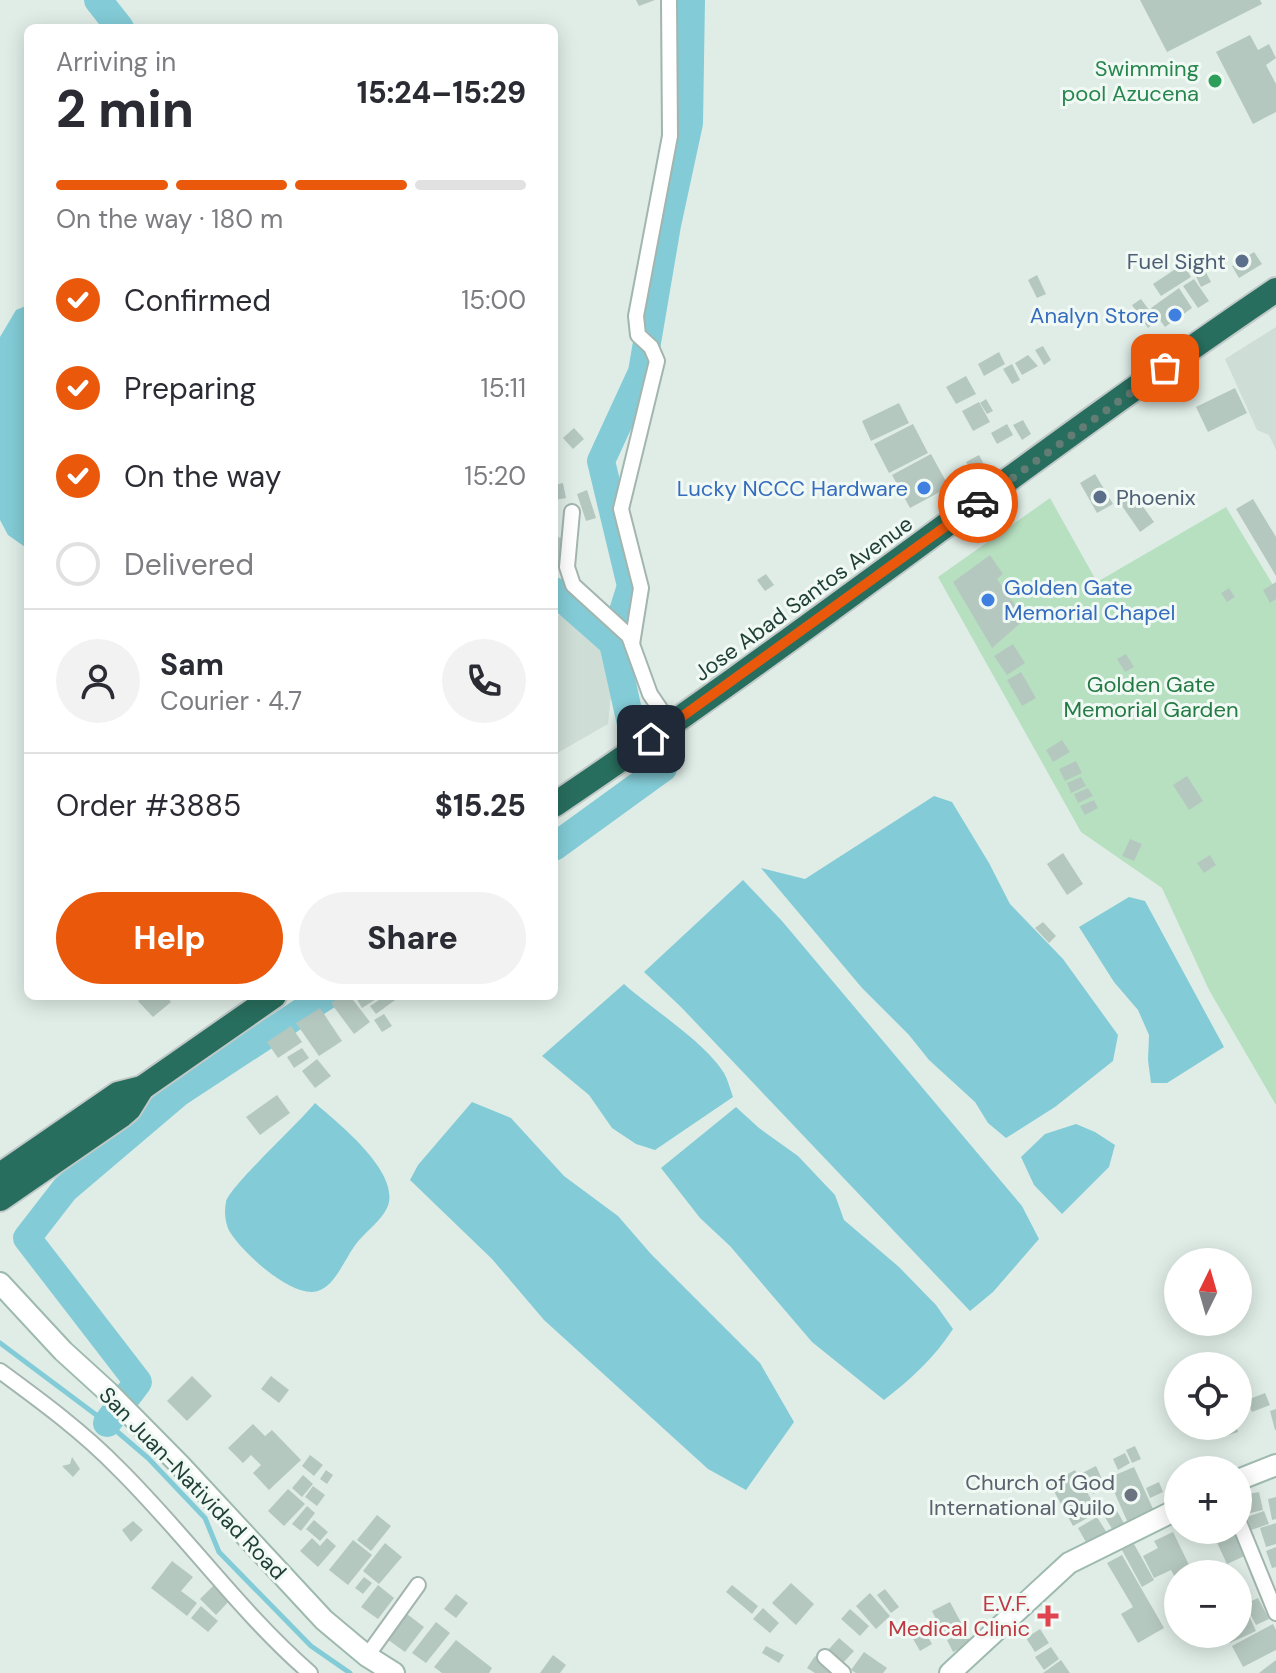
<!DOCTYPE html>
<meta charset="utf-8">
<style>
:root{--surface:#fff;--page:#f2f2f3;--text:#2b2b33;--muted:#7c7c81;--line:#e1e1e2;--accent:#ea580c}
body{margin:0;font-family:"DM Sans",sans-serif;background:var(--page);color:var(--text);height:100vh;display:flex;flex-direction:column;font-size:30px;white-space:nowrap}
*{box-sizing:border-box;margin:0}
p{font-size:26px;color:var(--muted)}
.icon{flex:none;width:44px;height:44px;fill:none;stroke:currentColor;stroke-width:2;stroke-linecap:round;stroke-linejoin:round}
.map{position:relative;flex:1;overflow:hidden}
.drawer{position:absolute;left:24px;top:24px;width:534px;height:976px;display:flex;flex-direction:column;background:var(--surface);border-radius:12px;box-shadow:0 4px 20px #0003}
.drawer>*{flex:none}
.needle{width:52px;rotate:5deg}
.controls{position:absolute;left:1164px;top:1248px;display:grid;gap:16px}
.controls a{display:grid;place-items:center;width:88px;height:88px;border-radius:50%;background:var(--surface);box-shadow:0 4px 20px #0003;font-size:40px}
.pin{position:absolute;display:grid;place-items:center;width:68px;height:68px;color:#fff;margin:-34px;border-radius:16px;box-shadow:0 4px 12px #0006}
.courier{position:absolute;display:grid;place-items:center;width:80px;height:80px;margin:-40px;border:6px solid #ea580c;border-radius:50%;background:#fff;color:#222;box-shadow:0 2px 10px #0007}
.overview em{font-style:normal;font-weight:800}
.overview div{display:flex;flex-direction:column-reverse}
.overview{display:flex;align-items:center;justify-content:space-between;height:136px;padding:0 32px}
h1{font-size:52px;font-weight:800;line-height:60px}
.bar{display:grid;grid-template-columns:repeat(4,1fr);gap:12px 8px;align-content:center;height:96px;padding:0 32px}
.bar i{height:10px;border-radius:6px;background:var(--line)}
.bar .active{background:var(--accent)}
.bar p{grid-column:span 4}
.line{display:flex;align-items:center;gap:20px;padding:0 32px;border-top:2px solid var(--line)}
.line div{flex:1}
.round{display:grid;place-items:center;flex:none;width:84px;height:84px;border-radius:42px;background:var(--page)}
ol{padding:0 32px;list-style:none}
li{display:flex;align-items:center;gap:24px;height:88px}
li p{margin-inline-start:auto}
li .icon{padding:8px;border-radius:50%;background:var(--accent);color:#fff;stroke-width:4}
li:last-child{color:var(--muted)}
li i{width:44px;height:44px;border:4px solid var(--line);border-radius:50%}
.action{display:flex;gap:16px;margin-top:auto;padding:16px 32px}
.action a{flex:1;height:92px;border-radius:48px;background:var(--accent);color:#fff;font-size:32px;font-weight:800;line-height:92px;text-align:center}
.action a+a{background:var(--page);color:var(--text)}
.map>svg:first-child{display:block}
</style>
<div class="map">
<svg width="1276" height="1673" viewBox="0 0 1276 1673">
<rect width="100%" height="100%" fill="#e0ede7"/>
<g fill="#ceddd6">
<polygon points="1276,327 1276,450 1269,435 1257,430 1225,359"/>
<polygon points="565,609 602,645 614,668 608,724 554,755 554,620"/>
</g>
<polygon fill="#b7e0c1" points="1050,498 1097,582 1226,507 1276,590 1276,1105 1209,990 1162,888 1081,832 938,577"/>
<g fill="#83ccd7">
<polygon points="28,305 28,549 8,535 0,520 0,337 16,310"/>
<polygon points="934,796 952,802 989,863 1010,904 1063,959 1118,1035 1113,1061 1055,1107 1006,1138 988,1123 975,1102 929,1060 909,1035 862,988 761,868 805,879"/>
<polygon points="743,880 782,921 1022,1206 1039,1239 993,1292 970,1311 681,1007 644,972"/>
<polygon points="1129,897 1145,901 1224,1047 1167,1083 1151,1083 1148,1060 1149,1035 1138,1010 1114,982 1079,927"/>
<path d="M624 984C652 1009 705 1042 724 1073 728 1080 730 1089 733 1097L655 1150 636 1144 612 1128 589 1095 542 1056Z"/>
<polygon points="472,1102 511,1118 564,1176 618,1216 651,1254 760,1363 794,1422 746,1490 708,1469 544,1320 492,1259 410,1180 418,1165"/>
<path d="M315 1103C338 1123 403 1174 387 1208 381 1221 365 1232 356 1244 345 1258 336 1285 318 1291 292 1299 242 1252 230 1232 225 1224 224 1211 226 1202 229 1187 301 1121 315 1103Z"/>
<path d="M736 1107 759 1128 798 1156 835 1195 844 1220 899 1267 936 1305 953 1329C934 1358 911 1379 884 1400L812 1342 730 1246 700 1218 661 1168Z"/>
<polygon points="1076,1124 1095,1132 1115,1145 1109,1167 1062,1214 1034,1185 1021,1157 1045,1134"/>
</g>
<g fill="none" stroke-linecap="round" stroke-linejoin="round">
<polyline stroke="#83ccd7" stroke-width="5" points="0,1343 107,1423 148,1458 205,1518 219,1552 311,1646 350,1673"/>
<g stroke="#83ccd7" stroke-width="28">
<polyline points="98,0 120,28"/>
<polyline points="554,591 613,643"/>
<polyline points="631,724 613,643 631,586 601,461 642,372 667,225 689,123 691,0"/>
<polyline points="554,847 663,768"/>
<polyline points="107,1423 138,1382 27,1238 65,1189 178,1093 326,996"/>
</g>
</g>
<g fill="#b5c8c0">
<polygon points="636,0 655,0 639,6"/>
<polygon points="1140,0 1260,0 1262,4 1167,52"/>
<polygon points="1250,35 1258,50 1269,44 1276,58 1266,65 1276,84 1276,112 1253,124 1216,52"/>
<polygon points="1254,252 1262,264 1239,278 1232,266"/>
<polygon points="1200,261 1211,282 1201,287 1191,266"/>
<polygon points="1183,264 1191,277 1161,296 1153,284"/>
<polygon points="1037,275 1046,294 1037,298 1028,280"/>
<polygon points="1194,279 1209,301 1198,308 1183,286"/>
<polygon points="1179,288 1192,308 1165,327 1151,308"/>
<polygon points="1141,299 1157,321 1148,328 1132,305"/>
<polygon points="1043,346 1051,360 1044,365 1035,350"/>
<polygon points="999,352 1005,364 984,376 978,364"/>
<polygon points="1028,355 1038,366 1022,375 1015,363"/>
<polygon points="1012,364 1020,380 1012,384 1003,369"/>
<polygon points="966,376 976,394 956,404 946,387"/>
<polygon points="1235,388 1247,413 1208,432 1196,407"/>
<polygon points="986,399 993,411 987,414 980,403"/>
<polygon points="979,402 990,422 973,431 962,411"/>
<polygon points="899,403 909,423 871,441 862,421"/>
<polygon points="1023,420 1031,434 1022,440 1013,425"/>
<polygon points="913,424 928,453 889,473 874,444"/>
<polygon points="1007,424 1013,435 997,444 991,433"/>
<polygon points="574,428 584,439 573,449 563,438"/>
<polygon points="931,454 949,487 910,508 892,475"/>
<polygon points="979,455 986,468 974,475 966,462"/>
<polygon points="1095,474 1113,504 1097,513 1080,483"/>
<polygon points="563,483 566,498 554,500 554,485"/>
<polygon points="587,490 596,518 586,521 577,494"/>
<polygon points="1134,494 1154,522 1140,532 1120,503"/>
<polygon points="1253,499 1276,537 1276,576 1236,509"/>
<polygon points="554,537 566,538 565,565 554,565"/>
<polygon points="990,555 1003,574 997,579 1025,619 992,648 953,582"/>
<polygon points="766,574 774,585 765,591 757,580"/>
<polygon points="1276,582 1276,599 1270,603 1263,590"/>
<polygon points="1229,588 1235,597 1227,602 1221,593"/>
<polygon points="1013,644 1025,663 1007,675 994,656"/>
<polygon points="1126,654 1134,667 1125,672 1117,659"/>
<polygon points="1021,672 1036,698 1022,706 1007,680"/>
<polygon points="1062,740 1070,752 1053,762 1046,750"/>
<polygon points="1076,761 1082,773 1065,781 1059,769"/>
<polygon points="1187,776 1203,801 1189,810 1173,785"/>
<polygon points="1081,777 1086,786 1071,793 1067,783"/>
<polygon points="1088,788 1093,796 1078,803 1074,794"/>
<polygon points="1094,800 1098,808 1085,815 1080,806"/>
<polygon points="1130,839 1142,844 1134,861 1122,856"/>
<polygon points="1063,853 1083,884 1067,895 1047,864"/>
<polygon points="1210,855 1216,865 1204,873 1197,863"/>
<polygon points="1043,922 1056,936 1049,943 1035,928"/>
<polygon points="144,996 166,996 171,1002 153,1017 138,1001"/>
<polygon points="341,996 350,996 370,1022 354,1034 331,1003"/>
<polygon points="355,996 381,996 362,1008"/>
<polygon points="385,996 392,996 395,1000 376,1014 370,1006"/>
<polygon points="320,1008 342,1041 319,1056 296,1023"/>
<polygon points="384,1014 392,1026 382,1032 374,1020"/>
<polygon points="291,1026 302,1042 278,1058 267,1042"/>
<polygon points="302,1048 309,1058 294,1068 287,1057"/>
<polygon points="317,1059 331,1076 315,1088 302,1071"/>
<polygon points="277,1095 290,1113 260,1135 246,1117"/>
<polygon points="192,1376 212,1396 187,1421 167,1401"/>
<polygon points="271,1376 289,1390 279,1403 261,1389"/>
<polygon points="1265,1393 1270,1405 1252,1412 1247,1400"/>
<polygon points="1276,1409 1276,1430 1275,1430 1270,1411"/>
<polygon points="253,1424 265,1436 272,1430 301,1460 269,1490 253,1473 261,1465 251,1455 243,1463 228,1448"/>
<polygon points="1219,1426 1236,1426 1238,1432 1222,1437"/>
<polygon points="1135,1446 1141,1459 1132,1463 1126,1450"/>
<polygon points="1125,1453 1130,1463 1118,1470 1113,1459"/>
<polygon points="310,1455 323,1465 314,1476 302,1466"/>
<polygon points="72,1457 80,1469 73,1477 62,1466 70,1464"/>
<polygon points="1096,1466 1106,1488 1093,1494 1082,1473"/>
<polygon points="1134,1467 1154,1511 1128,1523 1108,1478"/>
<polygon points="326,1470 333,1475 327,1484 320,1479"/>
<polygon points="1075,1470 1098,1512 1073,1526 1050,1484"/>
<polygon points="303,1475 313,1484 302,1497 292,1488"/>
<polygon points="1159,1482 1163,1492 1150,1498 1146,1488"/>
<polygon points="313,1486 325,1495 317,1506 305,1497"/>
<polygon points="288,1489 305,1504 284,1526 268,1511"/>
<polygon points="1259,1492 1263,1510 1246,1514 1242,1495"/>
<polygon points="1276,1497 1276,1519 1272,1520 1268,1499"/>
<polygon points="307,1506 315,1513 301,1531 292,1524"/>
<polygon points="1114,1506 1124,1523 1112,1529 1102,1512"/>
<polygon points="1264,1511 1269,1524 1251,1530 1247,1517"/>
<polygon points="377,1515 391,1526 371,1551 357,1540"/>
<polygon points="1097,1517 1107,1533 1087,1544 1078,1528"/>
<polygon points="314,1520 328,1532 320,1541 306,1529"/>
<polygon points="133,1521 143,1530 131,1542 122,1530"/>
<polygon points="1276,1523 1276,1544 1266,1547 1260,1528"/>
<polygon points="1211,1530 1238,1530 1249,1554 1227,1564"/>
<polygon points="1173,1532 1192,1571 1178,1574 1176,1579 1171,1570 1154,1578 1143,1556 1158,1548 1154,1541"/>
<polygon points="312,1538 320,1546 327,1538 336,1546 318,1567 300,1551"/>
<polygon points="353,1540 372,1555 348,1585 329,1570"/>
<polygon points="385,1543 402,1557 379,1584 363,1571"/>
<polygon points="1134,1544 1154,1580 1142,1587 1122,1550"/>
<polygon points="1276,1547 1276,1567 1272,1568 1266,1551"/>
<polygon points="1122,1555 1164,1628 1138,1643 1121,1614 1133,1607 1107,1563"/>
<polygon points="172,1561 193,1577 181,1591 197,1603 187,1616 151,1588"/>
<polygon points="364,1577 372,1583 363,1594 355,1588"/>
<polygon points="791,1583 814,1604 796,1625 772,1603"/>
<polygon points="214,1585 230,1600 216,1615 200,1599"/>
<polygon points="378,1585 394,1598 378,1619 361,1607"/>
<polygon points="732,1585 758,1606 752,1614 726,1592"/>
<polygon points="885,1589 899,1607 891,1613 877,1595"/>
<polygon points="870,1593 890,1616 876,1629 856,1606"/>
<polygon points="456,1594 468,1603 456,1618 444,1609"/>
<polygon points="1258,1598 1269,1619 1256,1625 1245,1604"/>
<polygon points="950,1602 964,1628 945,1637 932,1611"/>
<polygon points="201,1606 218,1621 208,1632 191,1618"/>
<polygon points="1051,1607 1057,1618 1046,1625 1039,1614"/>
<polygon points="763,1608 779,1623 770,1633 753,1619"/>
<polygon points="850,1609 869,1626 860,1636 841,1619"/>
<polygon points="1246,1609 1256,1631 1230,1643 1225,1634 1238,1634 1238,1613"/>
<polygon points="407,1614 424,1627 405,1652 387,1639"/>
<polygon points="436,1622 450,1633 426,1663 412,1653"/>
<polygon points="1273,1624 1276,1630 1276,1650 1243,1667 1232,1646"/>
<polygon points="1040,1629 1049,1643 1035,1652 1026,1638"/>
<polygon points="925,1632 932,1644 920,1651 913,1639"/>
<polygon points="965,1632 971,1643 953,1652 947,1640"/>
<polygon points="839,1638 854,1651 843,1663 828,1650"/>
<polygon points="456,1640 492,1668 489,1673 442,1673 434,1667"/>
<polygon points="766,1646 784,1655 779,1663 762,1653"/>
<polygon points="1051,1647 1059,1659 1044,1670 1035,1657"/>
<polygon points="864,1652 887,1668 883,1673 856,1673 851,1670"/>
<polygon points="553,1655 566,1665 560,1673 540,1673"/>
<polygon points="815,1656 832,1668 829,1673 815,1673 807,1668"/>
<polygon points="1061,1660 1070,1673 1043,1673"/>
<polygon points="1276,1660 1276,1673 1259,1673"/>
</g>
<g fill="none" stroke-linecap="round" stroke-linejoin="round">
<defs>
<g id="street">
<polyline points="572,512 567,567 573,585 629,636 650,694 671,725"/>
<polyline points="632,644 641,588 621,509 657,361 651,347 638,335 636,316 670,136 669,0"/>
<path d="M0 1371C41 1401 83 1432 118 1468 185 1534 239 1611 310 1673"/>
<polyline points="1238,1520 1276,1613"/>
<polyline points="367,1656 418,1585"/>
<polyline points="825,1657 843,1673"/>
</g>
<g id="secondary">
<polyline points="0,1283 63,1351 108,1392 181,1466 324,1620 367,1656 394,1673"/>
<polyline points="1238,1480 1276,1465"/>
<polyline points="950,1673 1069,1563 1178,1509"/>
</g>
<g id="highway">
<path d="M554 805C799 640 1031 456 1276 290"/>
<polyline points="0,1175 118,1094 142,1088"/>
<polyline points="0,1199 122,1115 129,1109 142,1088 274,996"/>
</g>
</defs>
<use href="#street" stroke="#a2b5ae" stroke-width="18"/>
<use href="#secondary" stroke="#9ebaaf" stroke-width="24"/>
<use href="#highway" stroke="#c0c9c7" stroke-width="28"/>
<use href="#street" stroke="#fff" stroke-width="14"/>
<use href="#secondary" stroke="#fff" stroke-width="20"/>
<use href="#highway" stroke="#286e5e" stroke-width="24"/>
</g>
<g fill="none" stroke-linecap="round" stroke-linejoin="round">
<polyline stroke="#637c74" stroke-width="8" stroke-dasharray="0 14.4" points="978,503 1165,368"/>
<polyline stroke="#ea580c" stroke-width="10" points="651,739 978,503"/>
</g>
<circle fill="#2e9e5b" stroke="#f1f9f5" stroke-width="3" cx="1215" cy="81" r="8"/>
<g fill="#5c6f8a" stroke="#f1f9f5" stroke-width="3">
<circle cx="1242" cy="261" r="8"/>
<circle cx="1100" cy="497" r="8"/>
</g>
<g fill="#3f7fe0" stroke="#f1f9f5" stroke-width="3">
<circle cx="1175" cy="315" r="8"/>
<circle cx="924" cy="488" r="8"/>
<circle cx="988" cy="600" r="8"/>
</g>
<circle fill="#6b7280" stroke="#f1f9f5" stroke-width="3" cx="1131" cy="1495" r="8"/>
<path fill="#e0444e" stroke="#f1f9f5" stroke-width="3" d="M1044 1604h8v8h8v8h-8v8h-8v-8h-8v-8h8z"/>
<g text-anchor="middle" stroke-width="6" stroke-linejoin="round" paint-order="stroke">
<g font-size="22" fill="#27864d" stroke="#f1f9f5" text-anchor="end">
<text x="1199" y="76">Swimming<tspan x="1199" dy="25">pool Azucena</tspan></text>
</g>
<g font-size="22" fill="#4e5e75" stroke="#f1f9f5" text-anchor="end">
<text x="1226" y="269">Fuel Sight</text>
<text x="1116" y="505" text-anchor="start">Phoenix</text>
</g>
<g font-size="22" fill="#366cbe" stroke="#f1f9f5" text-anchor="end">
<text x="1159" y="323">Analyn Store</text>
<text x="908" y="496">Lucky NCCC Hardware</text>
<text x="1004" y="595" text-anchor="start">Golden Gate<tspan x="1004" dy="25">Memorial Chapel</tspan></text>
</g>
<g font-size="22" fill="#1f3f36" stroke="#f1f9f5">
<text transform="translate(803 598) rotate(-36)" y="8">Jose Abad Santos Avenue</text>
<text transform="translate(193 1483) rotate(46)" y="8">San Juan-Natividad Road</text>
</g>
<g font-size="22" fill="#257a44" stroke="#f1f9f5">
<text x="1151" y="692">Golden Gate<tspan x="1151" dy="25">Memorial Garden</tspan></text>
</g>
<g font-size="22" fill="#5b616d" stroke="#f1f9f5" text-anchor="end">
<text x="1115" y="1490">Church of God<tspan x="1115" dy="25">International Quilo</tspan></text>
</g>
<g font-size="22" fill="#be3a42" stroke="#f1f9f5" text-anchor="end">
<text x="1030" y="1611">E.V.F.<tspan x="1030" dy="25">Medical Clinic</tspan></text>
</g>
</g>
</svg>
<div class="controls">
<a><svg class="needle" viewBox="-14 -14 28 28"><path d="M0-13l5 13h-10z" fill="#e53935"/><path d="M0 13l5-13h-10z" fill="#7c7c81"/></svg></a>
<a><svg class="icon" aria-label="locate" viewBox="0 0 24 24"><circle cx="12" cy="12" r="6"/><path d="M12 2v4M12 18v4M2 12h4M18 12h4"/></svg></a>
<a>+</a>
<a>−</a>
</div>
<div class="pin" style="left:1165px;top:368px;background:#ea580c"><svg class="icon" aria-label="bag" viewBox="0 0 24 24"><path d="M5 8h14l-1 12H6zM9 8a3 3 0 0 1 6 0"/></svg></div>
<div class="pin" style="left:651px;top:739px;background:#1f2937"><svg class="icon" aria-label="home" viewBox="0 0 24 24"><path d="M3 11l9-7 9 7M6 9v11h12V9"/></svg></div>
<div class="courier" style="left:978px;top:503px"><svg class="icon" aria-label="car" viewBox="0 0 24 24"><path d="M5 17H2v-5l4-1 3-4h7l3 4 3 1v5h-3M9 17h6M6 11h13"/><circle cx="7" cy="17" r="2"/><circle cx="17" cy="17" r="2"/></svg></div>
<section class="drawer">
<div class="overview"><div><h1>2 min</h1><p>Arriving in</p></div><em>15:24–15:29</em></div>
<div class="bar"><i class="active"></i><i class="active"></i><i class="active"></i><i></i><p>On the way · 180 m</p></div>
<ol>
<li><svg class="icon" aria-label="check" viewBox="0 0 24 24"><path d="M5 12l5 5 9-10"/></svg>Confirmed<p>15:00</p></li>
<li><svg class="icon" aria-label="check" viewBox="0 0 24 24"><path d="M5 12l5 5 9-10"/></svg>Preparing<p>15:11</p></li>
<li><svg class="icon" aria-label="check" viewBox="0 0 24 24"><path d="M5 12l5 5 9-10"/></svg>On the way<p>15:20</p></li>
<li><i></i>Delivered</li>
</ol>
<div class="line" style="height:144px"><a class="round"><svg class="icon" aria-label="person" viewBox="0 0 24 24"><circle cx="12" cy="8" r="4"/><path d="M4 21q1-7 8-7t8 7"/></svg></a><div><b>Sam</b><p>Courier · 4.7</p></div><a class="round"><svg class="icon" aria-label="phone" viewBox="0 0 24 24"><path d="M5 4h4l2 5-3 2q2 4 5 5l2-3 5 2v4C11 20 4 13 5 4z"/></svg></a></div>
<div class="line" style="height:104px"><div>Order #3885</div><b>$15.25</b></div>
<div class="action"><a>Help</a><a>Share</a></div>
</section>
</div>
